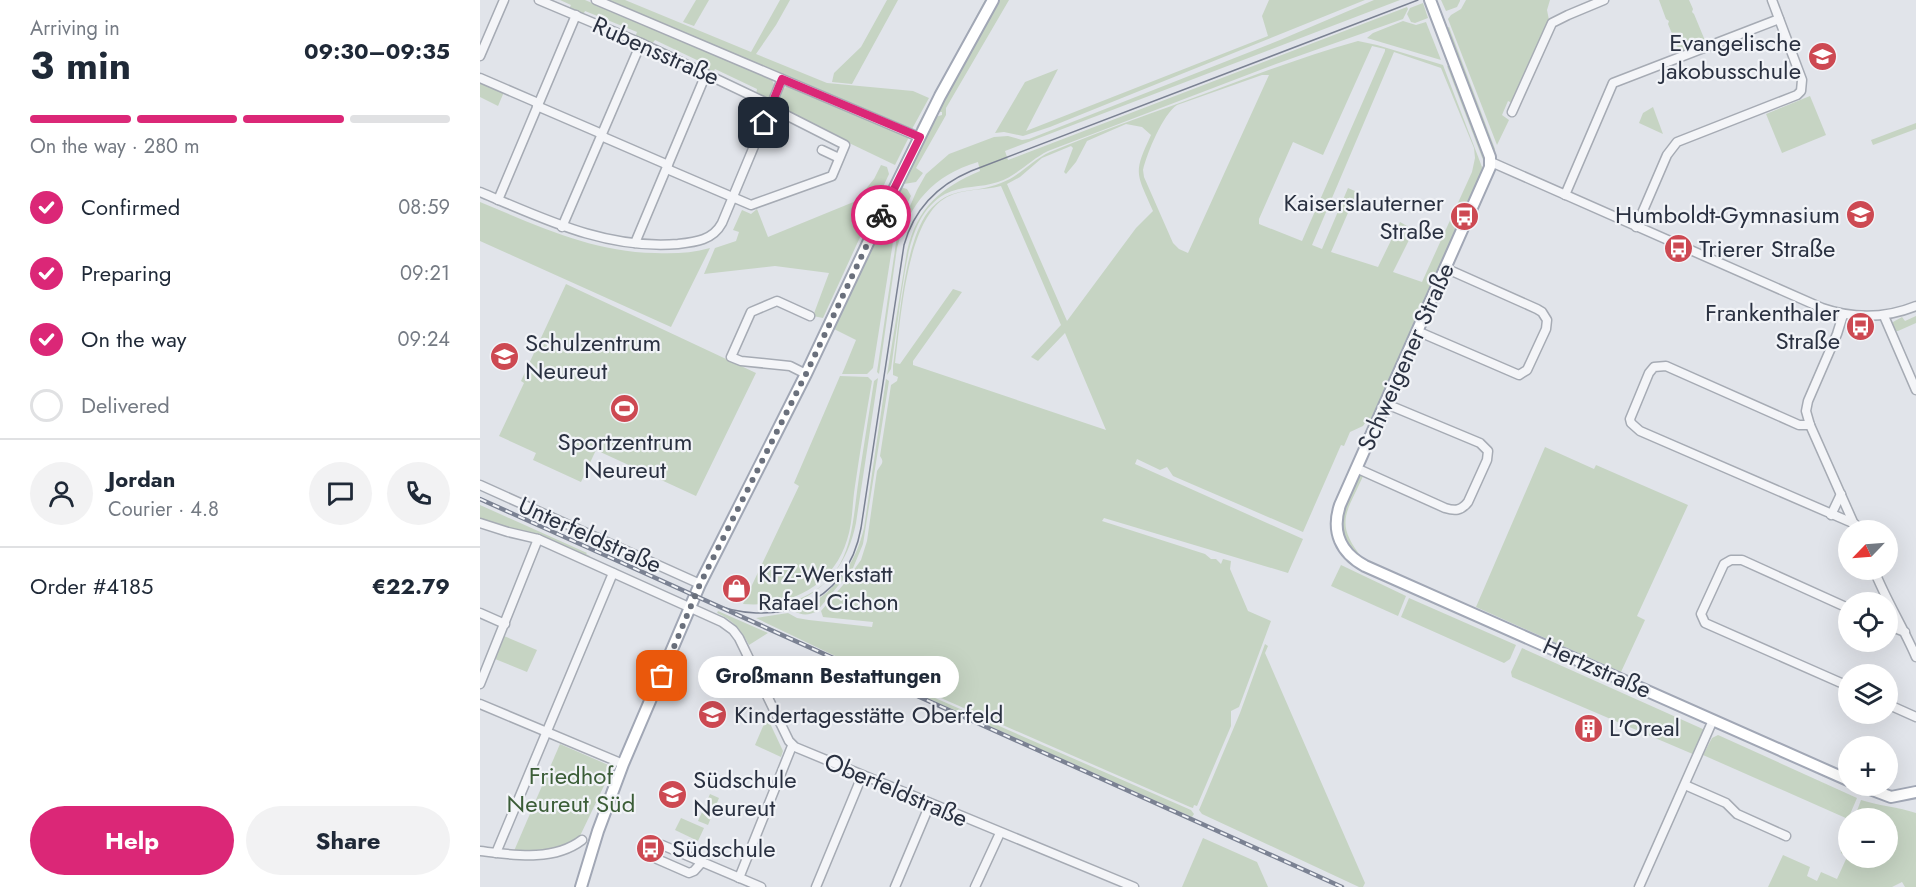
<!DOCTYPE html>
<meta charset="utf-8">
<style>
:root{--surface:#fff;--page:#f2f2f3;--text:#1f2937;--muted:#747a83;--line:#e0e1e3;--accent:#db2777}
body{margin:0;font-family:Jost,sans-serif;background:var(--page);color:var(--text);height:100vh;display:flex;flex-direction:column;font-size:22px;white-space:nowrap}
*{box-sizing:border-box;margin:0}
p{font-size:20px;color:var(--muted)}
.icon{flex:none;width:33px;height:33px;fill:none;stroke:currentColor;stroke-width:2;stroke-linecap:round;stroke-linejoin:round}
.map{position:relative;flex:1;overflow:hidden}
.panel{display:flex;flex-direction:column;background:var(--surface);width:480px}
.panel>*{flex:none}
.needle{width:39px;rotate:245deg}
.tools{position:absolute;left:1358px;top:520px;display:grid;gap:12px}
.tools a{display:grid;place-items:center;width:60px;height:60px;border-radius:50%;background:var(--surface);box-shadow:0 6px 24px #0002;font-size:30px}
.pin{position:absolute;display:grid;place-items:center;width:51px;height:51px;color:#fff;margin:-26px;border-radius:12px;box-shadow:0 3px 9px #0006}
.courier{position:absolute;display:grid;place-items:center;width:60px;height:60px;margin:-30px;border:4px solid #db2777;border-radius:50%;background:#fff;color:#222;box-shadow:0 2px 8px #0007}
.bubble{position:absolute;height:42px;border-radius:21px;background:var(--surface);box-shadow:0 6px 24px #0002;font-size:20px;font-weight:700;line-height:42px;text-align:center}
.summary em{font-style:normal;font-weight:700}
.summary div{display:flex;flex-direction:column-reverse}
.summary{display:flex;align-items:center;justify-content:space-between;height:102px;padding:0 30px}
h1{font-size:39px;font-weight:700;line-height:45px}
.bar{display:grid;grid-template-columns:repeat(4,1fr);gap:9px 6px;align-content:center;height:72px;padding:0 30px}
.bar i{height:8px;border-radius:4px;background:var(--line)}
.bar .selected{background:var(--accent)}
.bar p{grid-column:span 4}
.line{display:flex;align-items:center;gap:15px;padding:0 30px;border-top:2px solid var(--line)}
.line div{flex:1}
.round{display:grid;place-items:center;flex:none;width:63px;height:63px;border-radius:32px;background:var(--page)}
ol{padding:0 30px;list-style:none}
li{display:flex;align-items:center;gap:18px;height:66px}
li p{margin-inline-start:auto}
li .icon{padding:6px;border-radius:50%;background:var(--accent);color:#fff;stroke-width:4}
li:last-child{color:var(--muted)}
li i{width:33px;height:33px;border:3px solid var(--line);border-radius:50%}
.cta{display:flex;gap:12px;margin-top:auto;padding:12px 30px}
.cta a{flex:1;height:69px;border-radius:36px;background:var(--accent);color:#fff;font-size:24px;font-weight:700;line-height:69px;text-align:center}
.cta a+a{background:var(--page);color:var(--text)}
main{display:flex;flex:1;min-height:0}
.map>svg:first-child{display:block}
</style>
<main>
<section class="panel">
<div class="summary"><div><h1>3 min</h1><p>Arriving in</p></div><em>09:30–09:35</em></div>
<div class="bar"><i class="selected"></i><i class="selected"></i><i class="selected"></i><i></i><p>On the way · 280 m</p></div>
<ol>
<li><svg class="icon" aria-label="check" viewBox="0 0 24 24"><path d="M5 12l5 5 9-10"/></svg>Confirmed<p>08:59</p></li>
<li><svg class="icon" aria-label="check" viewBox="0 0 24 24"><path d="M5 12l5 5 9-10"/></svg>Preparing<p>09:21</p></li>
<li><svg class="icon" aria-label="check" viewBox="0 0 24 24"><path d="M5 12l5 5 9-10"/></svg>On the way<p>09:24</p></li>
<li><i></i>Delivered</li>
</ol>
<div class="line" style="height:108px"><a class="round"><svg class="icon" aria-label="person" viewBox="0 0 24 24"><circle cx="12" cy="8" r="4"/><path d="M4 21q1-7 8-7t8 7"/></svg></a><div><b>Jordan</b><p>Courier · 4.8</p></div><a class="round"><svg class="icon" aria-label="chat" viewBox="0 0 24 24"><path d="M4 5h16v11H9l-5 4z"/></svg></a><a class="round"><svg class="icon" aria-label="phone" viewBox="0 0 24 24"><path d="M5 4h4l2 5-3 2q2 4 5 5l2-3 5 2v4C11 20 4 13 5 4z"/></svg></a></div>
<div class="line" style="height:78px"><div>Order #4185</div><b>€22.79</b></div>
<div class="cta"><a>Help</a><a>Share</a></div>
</section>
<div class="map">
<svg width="1436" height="887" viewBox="0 0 1436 887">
<rect width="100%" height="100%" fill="#e1e4ea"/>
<g fill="#c6d4c3" fill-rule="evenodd">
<path d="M80 0H105L290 78C296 84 296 91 290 97H282L276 94 277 89 235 69 233 73 220 67 221 62 175 40 172 44 155 37 157 32 105 11 103 15 89 9 91 5Z"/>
<polygon points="123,0 145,0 271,52 300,0 310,0 296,25 276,54 347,83 433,91 449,98 432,129"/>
<polygon points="216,0 229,0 214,26 203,22"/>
<polygon points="407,0 418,0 372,84 352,82 354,73 381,47"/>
<polygon points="505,0 509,0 439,126 436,128"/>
<polygon points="518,0 529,0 466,108 466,115 436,168 443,173 436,182 424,184 422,182 455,117 462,115 462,112 457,112"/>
<polygon points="789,0 885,0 570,127 543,136 524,132 515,133 545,82 578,69 546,131 788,36 782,16"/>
<path d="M894 0H920L525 151 528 160 927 7 928 9 923 19 796 64 568 151C550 160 538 175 518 182 501 188 482 185 465 194 430 214 427 261 421 296 418 321 414 345 411 369L407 375 427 251C437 208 460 188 500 171L498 162C452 176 430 203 417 248L399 374 397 372 417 236 437 190 446 174 469 154 514 137 528 136 542 140 549 139 800 40Z"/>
<polygon points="961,0 980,0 980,1 977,7 966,11"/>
<polygon points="986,0 1070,0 1067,10 1069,20 1032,103 1028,101 1022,115 1029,120 1017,145 968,19 971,15 981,9"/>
<polygon points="1179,0 1209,0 1213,9 1212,12 1214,14 1226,43 1200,53 1188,24 1189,21 1186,19"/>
<polygon points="943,3 948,18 935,23 931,22 927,14 930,8"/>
<polygon points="923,21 936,25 946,22 961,60 887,38 893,33"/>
<polygon points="969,27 1015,149 1013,153 972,47 967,28"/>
<path d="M878 41 897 45 963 65 1002 167 1001 174 977 226 979 228 891 424 885 423 883 426 870 432 864 446 861 445 823 532 693 476 687 467 680 470 657 459 655 464 823 539 808 573 624 518 622 521 725 554 731 559H736L741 564 743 559 751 561 750 569 768 611 791 621 759 707 751 711V726L717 806 714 805 713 808 710 807 381 663 382 666 711 810 714 814 712 817 376 666 276 618 308 613 317 618 329 620 392 627 393 622 343 617 341 611 363 585 381 560 387 541 397 471C401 464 405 463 400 456L411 385 417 381 418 377 413 375V366C419 326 424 243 448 212 471 184 492 195 521 183 540 176 552 160 570 152 623 130 678 111 732 91 780 73 828 55 878 41ZM892 46 905 49V51L822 241 779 224V219L813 142 843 155ZM914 52 961 68 994 148 995 158 992 172 942 282 913 272 934 230 920 222 898 267 851 252 877 192 868 188 842 249 832 245ZM782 75H789L708 253 699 249 693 243 664 177 663 170C667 153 683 114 697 105ZM646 124 662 127 671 135C653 174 656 172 673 211L656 228 587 321 527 184 540 177 562 158 591 146 593 148 584 172 586 174 596 162 607 141ZM521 186 581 325 551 357 558 361 585 333 626 430 433 365V361L482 292 473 289 420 364 415 363C421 320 426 219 467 197 484 188 503 191 521 186Z"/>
<polygon points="967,66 971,67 1007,159 1003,160"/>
<polygon points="0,82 24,92 18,106 0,97"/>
<polygon points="306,87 311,87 429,137 415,165 294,107 301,91"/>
<polygon points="1330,96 1346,135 1302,153 1286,114"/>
<polygon points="1173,107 1183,134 1159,123 1163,113"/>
<polygon points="1436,123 1436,129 1393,145 1391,140"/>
<polygon points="401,165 407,167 409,174 343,318 333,316 349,273 295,266 224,274 235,248 256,241 259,232 253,230 262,210 271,214 277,209 288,237 376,201 394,179"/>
<polygon points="420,187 427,189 431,196 418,223 413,242 393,368 387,374 362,374 376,340 354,329 356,325 355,324"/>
<path d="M0 202C58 226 112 252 175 253 194 254 212 253 230 248L191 327 0 241Z"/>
<polygon points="86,284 276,373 216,496 116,450 101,482 53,460 56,453 19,436 44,383 41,381"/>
<polygon points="1436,316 1436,323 1418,331 1414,331 1412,326 1413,322 1422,317 1425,321"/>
<path d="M360 376 388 377 392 381C386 416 380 451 375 486 372 504 373 522 367 540 353 586 309 608 263 604L319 486 314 483Z"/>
<path d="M398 378 376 523C368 562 349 588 312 604V602C374 579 371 531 379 477 384 445 389 413 394 381Z"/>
<path d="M406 379 409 381 383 544 373 568 337 611C330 615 322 616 314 611 352 598 375 566 384 528Z"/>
<polygon points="1065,447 1114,469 1116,465 1208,505 1157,616 1165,620 1141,672 996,607"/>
<path d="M884 474C867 513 853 522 883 559 867 552 858 535 860 516 860 506 871 487 876 477Z"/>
<polygon points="0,505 107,553 106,554 110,556 109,558 0,519"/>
<polygon points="861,565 926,596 918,616 851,586"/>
<polygon points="929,598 1036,645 1030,659 1024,663 921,617"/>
<path d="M238 611 288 633 269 645C261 630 253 620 237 613Z"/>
<polygon points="24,636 57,650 47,672 15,659"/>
<polygon points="785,644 788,646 785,653 885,883 883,887 879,887 722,814 719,810 760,713"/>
<polygon points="1042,648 1225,730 1215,755 1032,677 1031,672"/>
<polygon points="287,717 303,751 301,757 275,745"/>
<polygon points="1238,735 1377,798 1368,819 1223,755 1232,738"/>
<polygon points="80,744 133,767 99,838 76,849 34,851"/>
<polygon points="230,794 239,798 228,825 218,821"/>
<path d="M1381 800C1400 806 1418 807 1436 813V887H1425L1422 882 1412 887H1288L1303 855 1330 867 1327 876 1337 881 1341 872 1357 879 1367 857 1361 853V851L1368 833V858H1407V819H1374Z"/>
<polygon points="201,818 224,828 218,841 195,830"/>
<polygon points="723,838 777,862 788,887 702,887"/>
</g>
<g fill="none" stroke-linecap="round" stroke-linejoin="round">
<defs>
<g id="minor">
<polyline points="59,0 161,43 291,105"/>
<polyline points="116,0 439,137"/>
<polyline points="0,56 24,0"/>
<polyline points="0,78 58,103"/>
<polyline points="57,106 122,134"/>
<polyline points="1032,112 1072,23 1088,15 1124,0"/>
<polyline points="121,136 188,165"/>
<polyline points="342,150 359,158"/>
<path d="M1011 162 1342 308C1374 319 1404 319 1436 306"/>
<polyline points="187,169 271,205 352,176 365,145 300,112"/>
<path d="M0 192C64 219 127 250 198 244 216 242 233 240 242 223L302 79"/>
<polyline points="1085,195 1133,83 1299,19"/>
<polyline points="18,200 96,15"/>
<polyline points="82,227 161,43"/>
<polyline points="1156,227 1187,155 1197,142 1317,95 1321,91 1322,80 1292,0"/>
<polyline points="155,243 226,74"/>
<polyline points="1363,315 1357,334 1328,401 1326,411 1330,425 1377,531"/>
<polyline points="1404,316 1436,390"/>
<polyline points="937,331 1039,375 1047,370 1066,329 1067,320 1062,312 1057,309 965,268"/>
<polyline points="326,374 310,366 261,361 251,357 271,312 297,301 330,316"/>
<polyline points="1330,425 1319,425 1186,366 1174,367 1169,373 1150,419 1151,423 1160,431 1375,524"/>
<path d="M876 468 965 508C975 511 981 511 988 502L1007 460 1008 451 1000 443 904 403"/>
<polyline points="0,485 220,584"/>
<polyline points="1351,515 1361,494"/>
<polyline points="0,523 28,532 58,539 242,622 253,630 259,638 309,741 315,747 654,887"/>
<path d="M1394 570C1406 600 1423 627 1436 657"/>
<polyline points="1368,608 1262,560 1251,560 1244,564 1221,614 1225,623 1368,686"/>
<polyline points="0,613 25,624"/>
<polyline points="1407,625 1425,632"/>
<polyline points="0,684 58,539"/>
<polyline points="0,704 143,764"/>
<polyline points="1407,704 1436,717"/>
<polyline points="1205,785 1246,803 1257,814 1306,836"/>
<path d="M0 851C33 855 73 862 102 840"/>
<polyline points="16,853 133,573"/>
<polyline points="222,862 214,871 209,873 177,859 174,851 178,846 182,845 281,887"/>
<polyline points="259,878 312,746"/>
<polyline points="336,887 382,776"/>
<polyline points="415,887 450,804"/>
<polyline points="495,887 520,833"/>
<polyline points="1159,887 1233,720"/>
</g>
<g id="major">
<path d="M950 0 1010 157V167L860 505C851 532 861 553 885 566L1368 780"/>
<polyline points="1382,786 1411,797 1436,792"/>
<polyline points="101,887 118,831 143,764 220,584 326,374 396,226 460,96 513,0"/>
</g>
</defs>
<use href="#minor" stroke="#a6abb4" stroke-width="11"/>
<use href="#major" stroke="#a1a7b5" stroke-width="14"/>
<use href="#minor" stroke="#f4f5f8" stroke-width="8"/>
<use href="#major" stroke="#fff" stroke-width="10"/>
<path stroke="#7b8293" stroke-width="1.5" d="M225 601C293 630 367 607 381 528L424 245C434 209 458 185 491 171L938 0"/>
<defs>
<polyline id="rail" points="0,499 862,887"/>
</defs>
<use href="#rail" stroke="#7b8293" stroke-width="4.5"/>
<use href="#rail" stroke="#f1f3f7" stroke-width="2" stroke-dasharray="7" stroke-linecap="butt"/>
</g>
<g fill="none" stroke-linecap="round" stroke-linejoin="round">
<polyline stroke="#6a707c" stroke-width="6" stroke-dasharray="0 10.8" points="182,676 220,584 326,374 401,215"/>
<polyline stroke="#db2777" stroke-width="8" points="284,123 302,79 440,137 401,215"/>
</g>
<defs>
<symbol id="school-disc" viewBox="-11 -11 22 22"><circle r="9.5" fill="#cd4952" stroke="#f1f3f7"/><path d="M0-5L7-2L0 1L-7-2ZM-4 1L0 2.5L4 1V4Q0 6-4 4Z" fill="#fff"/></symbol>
<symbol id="bus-disc" viewBox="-11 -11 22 22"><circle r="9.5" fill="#cd4952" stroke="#f1f3f7"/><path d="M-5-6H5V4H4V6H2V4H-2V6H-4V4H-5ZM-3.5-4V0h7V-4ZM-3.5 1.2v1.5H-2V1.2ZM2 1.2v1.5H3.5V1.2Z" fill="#fff"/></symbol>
<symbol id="stadium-disc" viewBox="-11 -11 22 22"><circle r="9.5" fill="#cd4952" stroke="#f1f3f7"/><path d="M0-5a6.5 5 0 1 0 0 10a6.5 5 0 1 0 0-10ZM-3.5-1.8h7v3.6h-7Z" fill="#fff"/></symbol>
<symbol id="shop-disc" viewBox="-11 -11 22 22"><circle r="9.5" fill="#cd4952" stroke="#f1f3f7"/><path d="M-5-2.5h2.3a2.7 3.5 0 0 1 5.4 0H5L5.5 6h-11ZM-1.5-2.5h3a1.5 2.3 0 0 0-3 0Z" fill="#fff"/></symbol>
<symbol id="building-disc" viewBox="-11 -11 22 22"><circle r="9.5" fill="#cd4952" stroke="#f1f3f7"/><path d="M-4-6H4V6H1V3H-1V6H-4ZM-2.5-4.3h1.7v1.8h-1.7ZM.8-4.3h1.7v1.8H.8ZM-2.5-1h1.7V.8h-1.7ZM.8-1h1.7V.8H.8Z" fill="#fff"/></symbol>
</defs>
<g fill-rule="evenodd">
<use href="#school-disc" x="1326" y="40" width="33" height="33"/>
<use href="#school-disc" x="1364" y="198" width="33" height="33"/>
<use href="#bus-disc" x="968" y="200" width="33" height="33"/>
<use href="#bus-disc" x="1182" y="232" width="33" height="33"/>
<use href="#bus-disc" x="1364" y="310" width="33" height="33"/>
<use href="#school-disc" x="8" y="340" width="33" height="33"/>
<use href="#stadium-disc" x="128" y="392" width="33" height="33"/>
<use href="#shop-disc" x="240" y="572" width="33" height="33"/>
<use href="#school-disc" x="216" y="698" width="33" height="33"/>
<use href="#building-disc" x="1092" y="712" width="33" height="33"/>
<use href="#school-disc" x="176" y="778" width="33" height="33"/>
<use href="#bus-disc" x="154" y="832" width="33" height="33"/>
</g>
<g text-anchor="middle" stroke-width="4.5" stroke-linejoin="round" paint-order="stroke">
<g font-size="24" fill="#2a3141" stroke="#f1f3f7" text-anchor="start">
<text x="1321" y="51" text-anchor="end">Evangelische<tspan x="1321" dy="28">Jakobusschule</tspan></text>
<text x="964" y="211" text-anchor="end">Kaiserslauterner<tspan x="964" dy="28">Straße</tspan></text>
<text x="1360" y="223" text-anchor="end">Humboldt-Gymnasium</text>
<text x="1219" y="257">Trierer Straße</text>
<text x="1360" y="321" text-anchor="end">Frankenthaler<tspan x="1360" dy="28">Straße</tspan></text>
<text x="45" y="351">Schulzentrum<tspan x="45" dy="28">Neureut</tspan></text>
<text x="145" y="450" text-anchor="middle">Sportzentrum<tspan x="145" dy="28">Neureut</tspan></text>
<text x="278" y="582">KFZ-Werkstatt<tspan x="278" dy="28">Rafael Cichon</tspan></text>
<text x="254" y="723">Kindertagesstätte Oberfeld</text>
<text x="1129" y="736">L'Oreal</text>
<text x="213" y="788">Südschule<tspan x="213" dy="28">Neureut</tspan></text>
<text x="192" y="857">Südschule</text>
</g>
<g font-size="24" fill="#2a3141" stroke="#f1f3f7">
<text transform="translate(176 51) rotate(24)" y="8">Rubensstraße</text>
<text transform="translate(926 357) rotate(-66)" y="8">Schweigener Straße</text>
<text transform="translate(110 535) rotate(24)" y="8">Unterfeldstraße</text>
<text transform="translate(1117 668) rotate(24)" y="8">Hertzstraße</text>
<text transform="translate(416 790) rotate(23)" y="8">Oberfeldstraße</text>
</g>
<g font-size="24" fill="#3b5d37" stroke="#f1f3f7">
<text x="91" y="784">Friedhof<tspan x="91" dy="28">Neureut Süd</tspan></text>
</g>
</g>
</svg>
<div class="tools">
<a><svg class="needle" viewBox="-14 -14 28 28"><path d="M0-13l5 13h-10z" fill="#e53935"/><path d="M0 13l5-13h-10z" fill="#747a83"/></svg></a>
<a><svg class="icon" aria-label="locate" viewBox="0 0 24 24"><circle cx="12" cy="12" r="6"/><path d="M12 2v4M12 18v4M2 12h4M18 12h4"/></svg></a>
<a><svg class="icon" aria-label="layers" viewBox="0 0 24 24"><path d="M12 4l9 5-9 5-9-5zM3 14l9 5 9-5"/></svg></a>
<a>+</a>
<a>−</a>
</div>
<div class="pin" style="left:182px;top:676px;background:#ea580c"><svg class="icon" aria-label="bag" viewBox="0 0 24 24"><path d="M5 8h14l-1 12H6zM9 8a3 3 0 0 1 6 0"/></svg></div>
<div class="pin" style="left:284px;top:123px;background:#1f2937"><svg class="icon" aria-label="home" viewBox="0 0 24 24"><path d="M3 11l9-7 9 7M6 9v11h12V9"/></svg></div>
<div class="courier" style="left:401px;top:215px"><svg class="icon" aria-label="bike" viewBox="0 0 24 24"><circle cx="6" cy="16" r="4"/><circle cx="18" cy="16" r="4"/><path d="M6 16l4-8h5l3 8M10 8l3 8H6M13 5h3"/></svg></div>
<div class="bubble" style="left:218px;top:656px;width:261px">Großmann Bestattungen</div>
</div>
</main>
